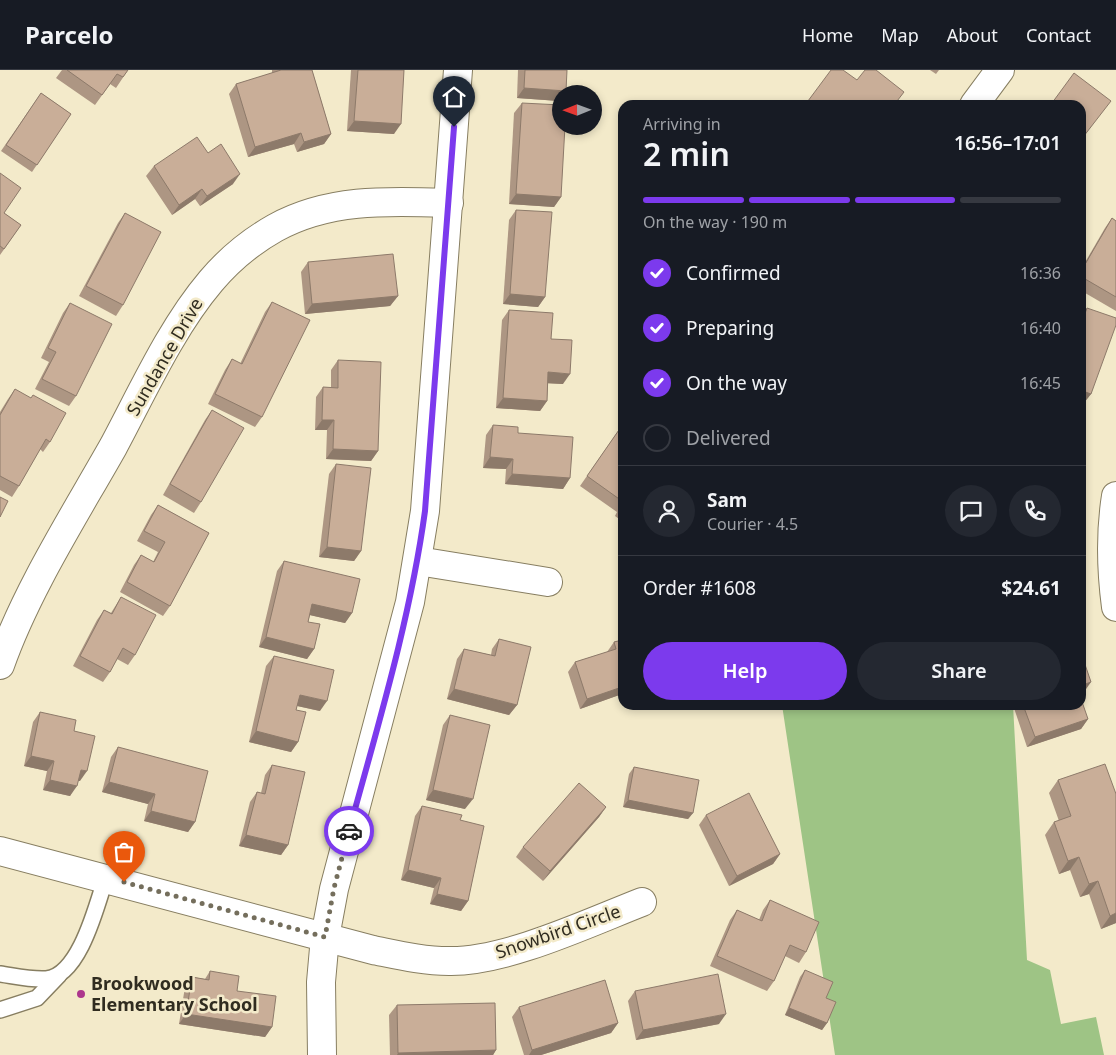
<!DOCTYPE html>
<meta charset="utf-8">
<style>
:root{--surface:#171b24;--page:#242831;--text:#f1f3f6;--muted:#9ea1a6;--line:#363941;--accent:#7c3aed}
body{margin:0;font-family:"Noto Sans",sans-serif;background:var(--page);color:var(--text);height:100vh;display:flex;flex-direction:column;font-size:19px;white-space:nowrap}
*{box-sizing:border-box;margin:0}
p{font-size:16px;color:var(--muted)}
.icon{flex:none;width:28px;height:28px;fill:none;stroke:currentColor;stroke-width:2;stroke-linecap:round;stroke-linejoin:round}
.map{position:relative;flex:1;overflow:hidden}
.side{position:absolute;left:618px;top:30px;width:468px;height:610px;display:flex;flex-direction:column;background:var(--surface);border-radius:15px;box-shadow:0 2px 8px #0003}
.side>*{flex:none}
.needle{width:32px;rotate:269deg}
.fabs{position:absolute;left:552px;top:15px;display:grid;gap:10px}
.fabs a{display:grid;place-items:center;width:50px;height:50px;border-radius:50%;background:var(--surface);box-shadow:0 2px 8px #0003;font-size:25px}
.pin{position:absolute;display:grid;place-items:center;width:42px;height:42px;color:#fff;margin:-51px -21px;border-radius:50% 50% 50% 0;rotate:-45deg;box-shadow:0 0 5px #0007}
.pin .icon{rotate:45deg}
.courier{position:absolute;display:grid;place-items:center;width:50px;height:50px;margin:-25px;border:4px solid #7c3aed;border-radius:50%;background:#fff;color:#222;box-shadow:0 1px 6px #0007}
.summary em{font-style:normal;font-weight:600}
.summary div{display:flex;flex-direction:column-reverse}
.summary{display:flex;align-items:center;justify-content:space-between;height:85px;padding:0 25px}
h1{font-size:32px;font-weight:600;line-height:38px}
.bar{display:grid;grid-template-columns:repeat(4,1fr);gap:8px 5px;align-content:center;height:60px;padding:0 25px}
.bar i{height:6px;border-radius:4px;background:var(--line)}
.bar .on{background:var(--accent)}
.bar p{grid-column:span 4}
.line{display:flex;align-items:center;gap:12px;padding:0 25px;border-top:1px solid var(--line)}
.line div{flex:1}
.round{display:grid;place-items:center;flex:none;width:52px;height:52px;border-radius:26px;background:var(--page)}
ol{padding:0 25px;list-style:none}
li{display:flex;align-items:center;gap:15px;height:55px}
li p{margin-inline-start:auto}
li .icon{padding:5px;border-radius:50%;background:var(--accent);color:#fff;stroke-width:4}
li:last-child{color:var(--muted)}
li i{width:28px;height:28px;border:2px solid var(--line);border-radius:50%}
.cta{display:flex;gap:10px;margin-top:auto;padding:10px 25px}
.cta a{flex:1;height:58px;border-radius:30px;background:var(--accent);color:#fff;font-size:20px;font-weight:600;line-height:58px;text-align:center}
.cta a+a{background:var(--page);color:var(--text)}
header{display:flex;align-items:center;gap:30px;box-sizing:border-box;height:70px;padding:0 25px;background:var(--surface);border-bottom:1px solid var(--line)}
header strong{font-size:24px}
nav{display:flex;gap:28px;margin-inline-start:auto;font-size:18px}
.map>svg:first-child{display:block}
</style>
<header>
<strong>Parcelo</strong>
<nav><a>Home</a><a>Map</a><a>About</a><a>Contact</a></nav>
</header>
<div class="map">
<svg width="1116" height="985" viewBox="0 0 1116 985">
<rect width="100%" height="100%" fill="#f3eaca"/>
<polygon fill="#9ec485" points="782,635 1013,635 1027,890 1050,900 1061,954 1096,947 1104,985 835,985"/>
<g fill="none" stroke-linecap="round" stroke-linejoin="round">
<defs>
<g id="service">
<path d="M0 904C14 906 31 910 46 909 80 906 97 834 106 807"/>
<polyline points="0,940 37,928 59,905"/>
</g>
<g id="minor">
<polyline points="974,35 1000,0"/>
<path d="M1116 426C1110 464 1111 499 1116 537"/>
<polyline points="418,491 548,512"/>
<path d="M0 595C26 521 74 446 113 377 142 323 171 258 211 211 228 191 252 171 275 158 329 128 389 131 449 133"/>
<path d="M0 781 373 880C398 885 423 891 449 891 506 892 588 853 642 832"/>
<polyline points="322,985 321,912 325,867 334,819 410,532 425,441 458,0"/>
</g>
</defs>
<use href="#service" stroke="#877e61" stroke-width="18"/>
<use href="#minor" stroke="#877e61" stroke-width="30"/>
<use href="#service" stroke="#fff" stroke-width="15"/>
<use href="#minor" stroke="#fff" stroke-width="28"/>
</g>
<g fill="#ad9683">
<polygon points="62,0 128,0 116,18 110,14 95,35 56,8"/>
<polygon points="272,0 312,0 331,64 324,74 297,82 294,74 248,87 229,24 236,14 272,3"/>
<polygon points="351,0 404,0 394,64 347,61"/>
<polygon points="518,0 567,0 559,31 517,28"/>
<polygon points="930,0 939,0 936,4"/>
<polygon points="41,23 71,44 32,102 1,81"/>
<polygon points="522,33 561,127 554,137 509,134 514,43"/>
<polygon points="208,83 233,114 200,136 195,129 172,145 146,106 154,96"/>
<polygon points="0,103 4,143 21,155 0,185"/>
<polygon points="516,140 545,227 538,237 503,234 509,150"/>
<polygon points="125,143 123,235 116,246 79,226 118,153"/>
<polygon points="1112,148 1116,151 1116,241 1080,220 1080,201 1105,158"/>
<polygon points="308,192 398,226 390,236 305,244 301,202"/>
<polygon points="272,232 262,347 255,357 208,334 225,300 232,289 240,294 265,242"/>
<polygon points="70,233 76,326 69,336 35,319 49,292 41,288 63,243"/>
<polygon points="1087,238 1091,324 1083,334 1080,333 1080,247"/>
<polygon points="509,240 551,269 563,314 548,313 547,331 540,341 496,338 502,250"/>
<polygon points="338,290 378,381 371,391 326,389 327,360 315,360 316,327 323,317 331,318 331,300"/>
<polygon points="15,319 50,372 43,382 40,379 19,416 12,427 0,420 0,342 8,329"/>
<polygon points="212,340 201,432 194,443 163,425 205,350"/>
<polygon points="493,355 518,363 570,408 563,419 505,414 506,399 483,398 486,365"/>
<polygon points="621,357 622,358 622,451 615,446 617,442 580,416"/>
<polygon points="336,394 361,481 354,491 319,487 329,404"/>
<polygon points="158,435 209,463 170,536 163,546 120,522 134,495 141,485 153,492 158,482 137,471 151,445"/>
<polygon points="284,491 352,543 345,553 310,545 308,552 314,579 307,589 259,577 277,501"/>
<polygon points="121,527 135,585 128,595 117,589 110,602 103,612 73,596 97,550 104,540 111,543"/>
<polygon points="499,569 517,635 509,645 447,629 457,589 464,579 491,585 492,579"/>
<polygon points="622,570 622,624 580,639 568,602 575,592 607,582 614,572"/>
<polygon points="274,586 320,641 297,636 296,640 298,672 291,682 249,672 266,596"/>
<polygon points="1013,635 1080,635 1088,649 1081,659 1027,677"/>
<polygon points="40,642 74,661 80,711 78,711 70,726 43,720 47,701 24,696 33,652"/>
<polygon points="450,645 465,739 426,730 443,655"/>
<polygon points="118,677 195,752 188,762 144,751 148,734 102,722 111,687"/>
<polygon points="272,695 288,775 281,785 239,776 250,732 257,722 261,723 265,705"/>
<polygon points="634,697 693,743 688,749 623,737 629,704"/>
<polygon points="1058,710 1116,724 1116,853 1101,859 1089,824 1080,827 1070,800 1059,804 1045,765 1054,752 1059,751 1049,723"/>
<polygon points="422,736 468,831 461,841 430,834 434,818 401,810 415,746"/>
<polygon points="606,737 599,747 543,811 516,787 523,777"/>
<polygon points="706,745 780,784 773,794 729,816 699,755"/>
<polygon points="770,830 806,882 799,893 785,886 774,911 767,921 710,896 730,850 737,840 759,850 763,840"/>
<polygon points="805,900 826,928 827,953 822,960 785,945 800,907"/>
<polygon points="210,901 237,921 272,957 265,967 179,954 185,917 192,907 205,909"/>
<polygon points="635,921 719,954 636,970 628,931"/>
<polygon points="397,935 496,980 493,985 390,985 389,945"/>
<polygon points="519,937 618,953 611,963 541,985 524,985 512,947"/>
</g>
<g fill="#8d7a6a">
<polygon points="524,18 566,21 564,24 561,24 561,28 559,31 517,28"/>
<polygon points="354,51 401,54 394,64 347,61"/>
<polygon points="301,63 294,74 248,87 255,77"/>
<polygon points="331,64 324,74 297,82 304,72"/>
<polygon points="240,104 233,114 200,136 207,126"/>
<polygon points="202,119 195,129 172,145 179,135"/>
<polygon points="516,124 561,127 554,137 509,134"/>
<polygon points="510,224 545,227 538,237 503,234"/>
<polygon points="398,226 390,236 305,244 312,234"/>
<polygon points="548,302 570,304 563,314 541,313"/>
<polygon points="1080,320 1091,324 1083,334 1080,333"/>
<polygon points="503,328 547,331 540,341 496,338"/>
<polygon points="322,350 334,350 327,360 315,360"/>
<polygon points="333,379 378,381 371,391 326,389"/>
<polygon points="490,387 513,389 506,399 483,398"/>
<polygon points="512,404 570,408 563,419 505,414"/>
<polygon points="327,477 361,481 354,491 319,487"/>
<polygon points="312,534 352,543 345,553 305,544"/>
<polygon points="266,567 314,579 307,589 259,577"/>
<polygon points="1091,612 1084,622 1080,623 1080,616"/>
<polygon points="622,617 622,624 580,639 587,629"/>
<polygon points="454,619 517,635 509,645 447,629"/>
<polygon points="300,625 327,631 320,641 293,635"/>
<polygon points="1088,649 1081,659 1027,677 1035,667"/>
<polygon points="256,661 298,672 291,682 249,672"/>
<polygon points="31,686 54,691 47,701 24,696"/>
<polygon points="81,700 87,701 80,711 74,710"/>
<polygon points="50,710 77,716 70,726 43,720"/>
<polygon points="109,712 155,724 148,734 102,722"/>
<polygon points="433,720 473,729 465,739 426,730"/>
<polygon points="628,730 693,743 688,749 623,737"/>
<polygon points="606,737 599,747 543,811 550,801"/>
<polygon points="151,741 195,752 188,762 144,751"/>
<polygon points="246,765 288,775 281,785 239,776"/>
<polygon points="780,784 773,794 729,816 737,806"/>
<polygon points="1079,787 1070,800 1059,804 1068,791"/>
<polygon points="408,800 441,808 434,818 401,810"/>
<polygon points="1098,811 1089,824 1080,827 1089,814"/>
<polygon points="437,824 468,831 461,841 430,834"/>
<polygon points="1116,843 1116,853 1101,859 1110,846"/>
<polygon points="789,938 827,953 822,960 785,945"/>
<polygon points="186,944 272,957 265,967 179,954"/>
<polygon points="726,944 719,954 636,970 643,960"/>
<polygon points="618,953 611,963 541,985 529,985 532,980"/>
<polygon points="496,980 493,985 397,985 398,983"/>
</g>
<g fill="#c9ae98" stroke="#8d7a6a">
<polygon points="67,0 128,0 123,7 117,4 102,25"/>
<polygon points="281,0 312,0 331,64 304,72 301,63 255,77 236,14"/>
<polygon points="358,0 404,0 401,54 354,51"/>
<polygon points="525,0 567,0 566,21 524,18"/>
<polygon points="831,0 843,0 857,10 865,0 876,0 904,22 894,35 805,35"/>
<polygon points="1074,3 1111,31 1080,71 1080,35 1054,35 1052,33"/>
<polygon points="41,23 71,44 37,95 6,75"/>
<polygon points="522,33 561,35 561,56 565,56 561,127 516,124"/>
<polygon points="197,67 208,83 221,74 240,104 207,126 202,119 179,135 154,96"/>
<polygon points="0,103 21,118 4,143 21,155 4,179 0,176"/>
<polygon points="516,140 552,142 545,227 510,224"/>
<polygon points="125,143 161,162 123,235 86,216"/>
<polygon points="1112,148 1116,151 1116,227 1080,206 1080,203"/>
<polygon points="393,184 398,226 312,234 308,192"/>
<polygon points="272,232 310,250 262,347 215,324 232,289 242,294"/>
<polygon points="70,233 112,254 76,326 42,309 56,282 48,278"/>
<polygon points="1087,238 1116,248 1116,255 1091,324 1080,320 1080,257"/>
<polygon points="509,240 553,243 551,269 572,270 570,304 548,302 547,331 503,328"/>
<polygon points="338,290 381,292 378,381 333,379 334,350 322,350 323,317 338,318"/>
<polygon points="15,319 31,328 33,325 66,343 50,372 46,369 19,416 0,406 0,345"/>
<polygon points="212,340 244,358 201,432 170,414"/>
<polygon points="493,355 518,357 518,363 573,367 570,408 512,404 513,389 490,387"/>
<polygon points="621,357 622,358 622,431 587,406"/>
<polygon points="336,394 371,398 361,481 327,477"/>
<polygon points="0,427 8,431 0,447"/>
<polygon points="158,435 209,463 170,536 127,512 141,485 154,492 165,472 144,461"/>
<polygon points="284,491 360,509 352,543 312,534 308,552 320,554 314,579 266,567"/>
<polygon points="121,527 156,545 135,585 123,578 110,602 80,586 104,540 112,544"/>
<polygon points="499,569 531,577 517,635 454,619 464,579 495,586"/>
<polygon points="622,570 622,617 587,629 575,592 616,579 614,572"/>
<polygon points="1080,580 1091,612 1080,616"/>
<polygon points="274,586 334,600 327,631 300,625 296,640 306,642 298,672 256,661"/>
<polygon points="1080,626 1088,649 1035,667 1023,635 1080,635"/>
<polygon points="40,642 76,650 74,661 95,666 87,701 81,700 77,716 50,710 54,691 31,686"/>
<polygon points="450,645 490,655 473,729 433,720"/>
<polygon points="118,677 208,701 195,752 151,741 155,724 109,712"/>
<polygon points="1105,694 1116,724 1116,843 1110,846 1098,811 1089,814 1079,787 1068,791 1054,752 1071,746 1058,710"/>
<polygon points="272,695 305,702 288,775 246,765 257,722 265,724"/>
<polygon points="634,697 699,710 693,743 628,730"/>
<polygon points="579,713 606,737 550,801 523,777"/>
<polygon points="749,723 780,784 737,806 706,745"/>
<polygon points="422,736 462,745 460,750 484,756 468,831 437,824 441,808 408,800"/>
<polygon points="770,830 819,852 806,882 790,875 774,911 717,886 737,840 762,851"/>
<polygon points="805,900 833,912 826,928 836,932 827,953 789,938"/>
<polygon points="210,901 239,906 237,921 276,926 272,957 186,944 192,907 209,910"/>
<polygon points="718,904 726,944 643,960 635,921"/>
<polygon points="605,910 618,953 532,980 519,937"/>
<polygon points="495,933 496,980 398,983 397,935"/>
</g>
<g fill="none" stroke-linecap="round" stroke-linejoin="round">
<polyline stroke="#746e5c" stroke-width="5" stroke-dasharray="0 9" points="124,812 325,867 334,818 349,761"/>
<path stroke="#7c3aed" stroke-width="6" d="M349 761C378 655 410 550 425 441L454 57"/>
</g>
<circle fill="#ac368d" stroke="#f3eaca" stroke-width="2" cx="81" cy="924" r="5"/>
<g text-anchor="middle" stroke-width="5" stroke-linejoin="round" paint-order="stroke">
<g font-size="18" fill="#302c20" stroke="#f3eaca">
<text transform="translate(165 287) rotate(-60)" y="6">Sundance Drive</text>
<text transform="translate(558 862) rotate(-19)" y="6">Snowbird Circle</text>
</g>
<g font-size="18" font-weight="bold" fill="#302c20" stroke="#f3eaca" text-anchor="start">
<text x="91" y="920">Brookwood<tspan x="91" dy="21">Elementary School</tspan></text>
</g>
</g>
</svg>
<div class="fabs">
<a><svg class="needle" viewBox="-14 -14 28 28"><path d="M0-13l5 13h-10z" fill="#e53935"/><path d="M0 13l5-13h-10z" fill="#9ea1a6"/></svg></a>
</div>
<div class="pin" style="left:124px;top:812px;background:#ea580c"><svg class="icon" aria-label="bag" viewBox="0 0 24 24"><path d="M5 8h14l-1 12H6zM9 8a3 3 0 0 1 6 0"/></svg></div>
<div class="pin" style="left:454px;top:57px;background:#1f2937"><svg class="icon" aria-label="home" viewBox="0 0 24 24"><path d="M3 11l9-7 9 7M6 9v11h12V9"/></svg></div>
<div class="courier" style="left:349px;top:761px"><svg class="icon" aria-label="car" viewBox="0 0 24 24"><path d="M5 17H2v-5l4-1 3-4h7l3 4 3 1v5h-3M9 17h6M6 11h13"/><circle cx="7" cy="17" r="2"/><circle cx="17" cy="17" r="2"/></svg></div>
<section class="side">
<div class="summary"><div><h1>2 min</h1><p>Arriving in</p></div><em>16:56–17:01</em></div>
<div class="bar"><i class="on"></i><i class="on"></i><i class="on"></i><i></i><p>On the way · 190 m</p></div>
<ol>
<li><svg class="icon" aria-label="check" viewBox="0 0 24 24"><path d="M5 12l5 5 9-10"/></svg>Confirmed<p>16:36</p></li>
<li><svg class="icon" aria-label="check" viewBox="0 0 24 24"><path d="M5 12l5 5 9-10"/></svg>Preparing<p>16:40</p></li>
<li><svg class="icon" aria-label="check" viewBox="0 0 24 24"><path d="M5 12l5 5 9-10"/></svg>On the way<p>16:45</p></li>
<li><i></i>Delivered</li>
</ol>
<div class="line" style="height:90px"><a class="round"><svg class="icon" aria-label="person" viewBox="0 0 24 24"><circle cx="12" cy="8" r="4"/><path d="M4 21q1-7 8-7t8 7"/></svg></a><div><b>Sam</b><p>Courier · 4.5</p></div><a class="round"><svg class="icon" aria-label="chat" viewBox="0 0 24 24"><path d="M4 5h16v11H9l-5 4z"/></svg></a><a class="round"><svg class="icon" aria-label="phone" viewBox="0 0 24 24"><path d="M5 4h4l2 5-3 2q2 4 5 5l2-3 5 2v4C11 20 4 13 5 4z"/></svg></a></div>
<div class="line" style="height:65px"><div>Order #1608</div><b>$24.61</b></div>
<div class="cta"><a>Help</a><a>Share</a></div>
</section>
</div>
